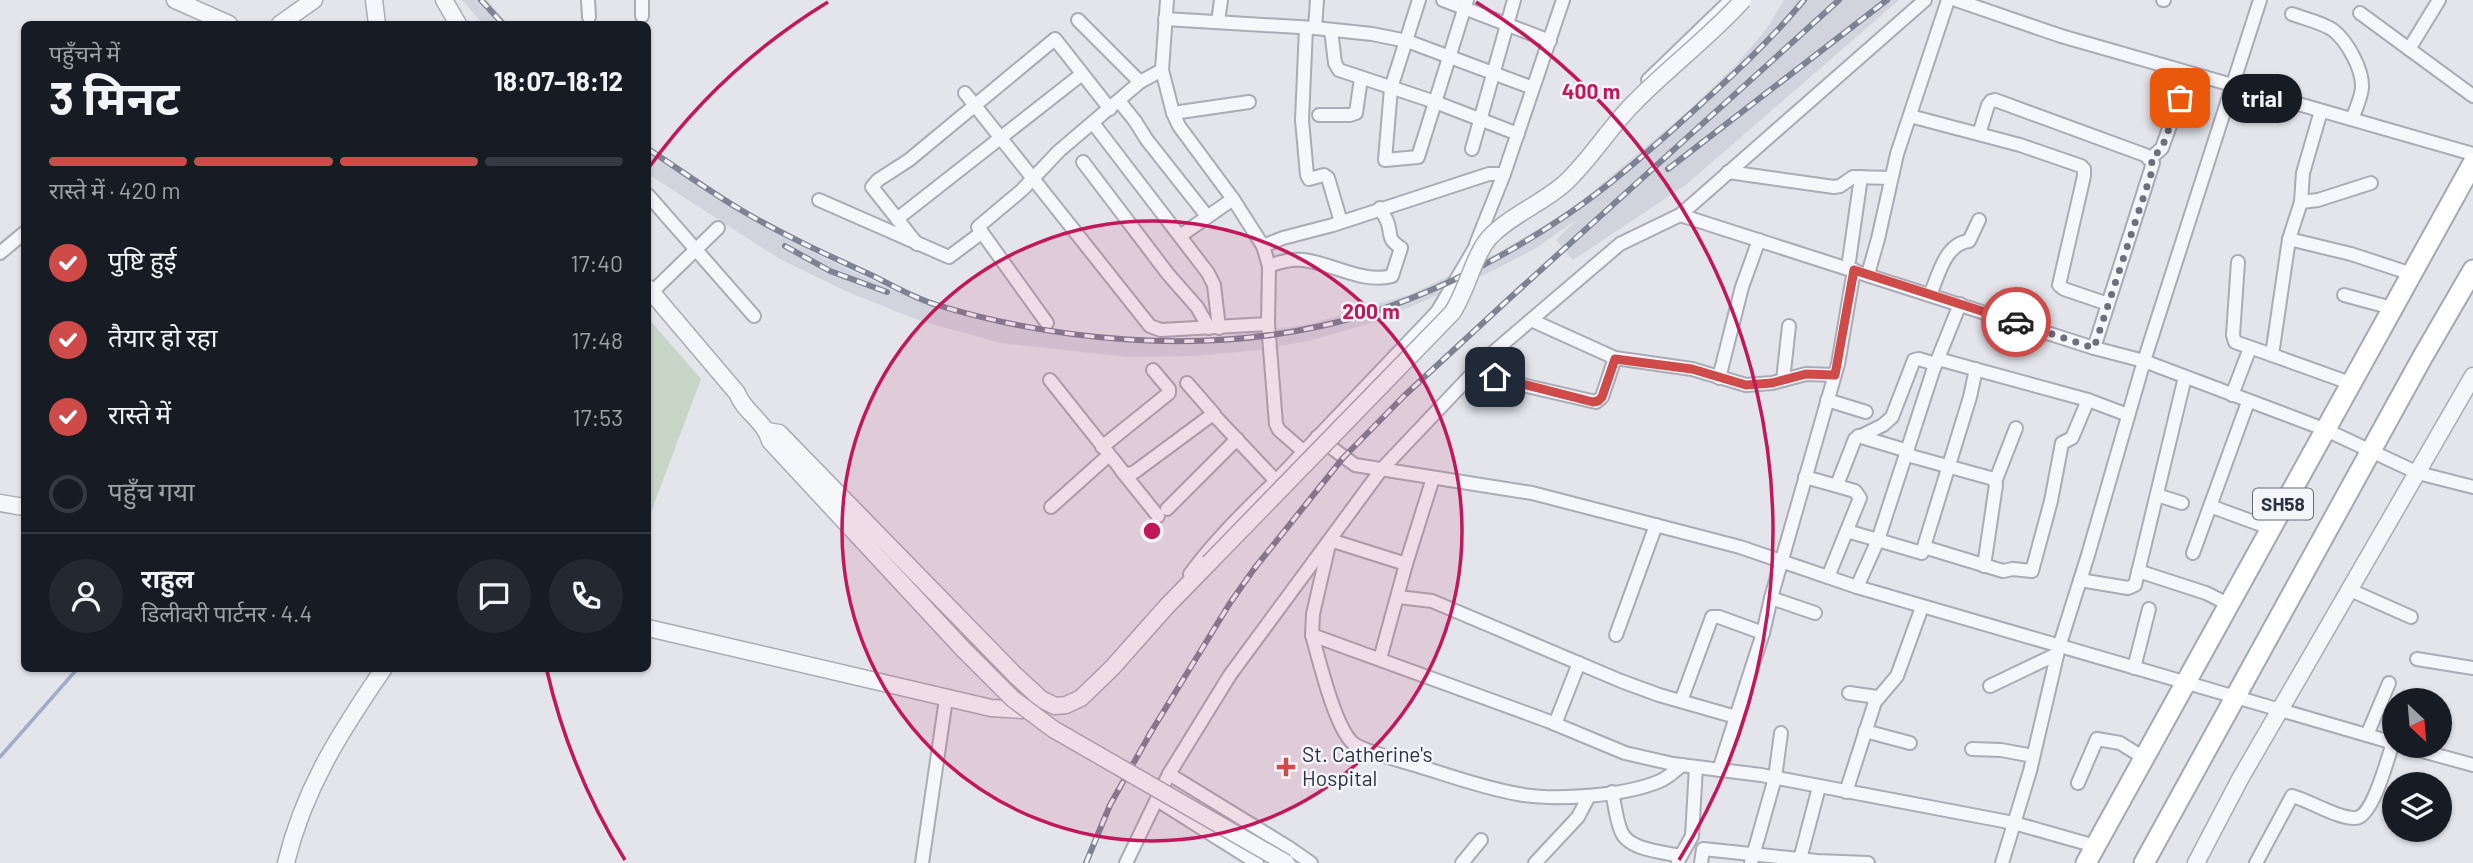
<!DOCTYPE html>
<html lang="hi">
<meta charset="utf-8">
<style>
:root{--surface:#171b24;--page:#242831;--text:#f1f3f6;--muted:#9ea1a6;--line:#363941;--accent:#cf4b4a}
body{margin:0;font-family:Barlow,"Noto Sans Devanagari",sans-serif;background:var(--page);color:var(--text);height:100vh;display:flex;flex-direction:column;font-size:26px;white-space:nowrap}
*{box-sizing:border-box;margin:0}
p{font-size:23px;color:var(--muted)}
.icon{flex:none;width:38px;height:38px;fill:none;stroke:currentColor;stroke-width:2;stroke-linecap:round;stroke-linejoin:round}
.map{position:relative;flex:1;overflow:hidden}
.drawer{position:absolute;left:21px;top:21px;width:630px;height:651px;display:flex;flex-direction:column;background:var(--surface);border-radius:10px;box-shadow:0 2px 5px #0004}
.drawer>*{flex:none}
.needle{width:46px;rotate:154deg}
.fabs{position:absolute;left:2382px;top:688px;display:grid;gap:14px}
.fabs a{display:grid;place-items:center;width:70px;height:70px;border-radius:50%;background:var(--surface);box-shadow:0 2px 5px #0004;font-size:35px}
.pin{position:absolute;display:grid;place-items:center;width:60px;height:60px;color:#fff;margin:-30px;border-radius:14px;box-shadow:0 4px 10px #0006}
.courier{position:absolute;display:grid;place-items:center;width:70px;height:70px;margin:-35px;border:5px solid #cf4b4a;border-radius:50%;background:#fff;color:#222;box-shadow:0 2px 9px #0007}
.bubble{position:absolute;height:49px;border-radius:24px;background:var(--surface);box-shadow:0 2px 5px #0004;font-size:23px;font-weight:700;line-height:49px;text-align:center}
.overview em{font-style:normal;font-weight:700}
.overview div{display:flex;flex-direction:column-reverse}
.overview{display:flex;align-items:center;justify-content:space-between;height:119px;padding:0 28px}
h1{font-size:46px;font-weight:700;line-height:52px}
.bar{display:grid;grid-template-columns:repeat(4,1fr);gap:10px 7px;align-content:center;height:84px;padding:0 28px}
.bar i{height:9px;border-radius:5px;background:var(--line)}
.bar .on{background:var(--accent)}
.bar p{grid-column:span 4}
.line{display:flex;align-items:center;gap:18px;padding:0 28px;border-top:2px solid var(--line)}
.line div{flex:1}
.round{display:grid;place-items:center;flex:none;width:74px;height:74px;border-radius:37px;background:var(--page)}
ol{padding:0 28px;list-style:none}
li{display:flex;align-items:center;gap:21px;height:77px}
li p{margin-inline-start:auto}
li .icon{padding:7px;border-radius:50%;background:var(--accent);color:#fff;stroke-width:4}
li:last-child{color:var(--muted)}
li i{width:38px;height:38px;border:4px solid var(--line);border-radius:50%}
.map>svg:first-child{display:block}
</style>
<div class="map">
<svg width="2473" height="863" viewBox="0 0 2473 863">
<rect width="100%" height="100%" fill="#e4e5eb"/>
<g fill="#d2d4dd">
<polygon points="462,0 487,0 508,24 483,24"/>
<polygon points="1784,0 1899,0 1687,184 1573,260 1556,240 1576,220 1533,250 1488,273 1378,321 1312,340 1260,350 1194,356 1128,357 1000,343 918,320 845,291 778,258 648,174 648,150 689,178 820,256 902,294 995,322 1116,340 1163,340 1226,336 1310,324 1411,294 1497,253 1572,209 1688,111 1738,63 1767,28"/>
</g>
<polygon fill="#c6d5c5" points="648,318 701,379 648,520"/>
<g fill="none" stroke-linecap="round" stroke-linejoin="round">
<polyline stroke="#9fadcb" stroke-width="3.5" points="0,757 78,668"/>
<defs>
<g id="minor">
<polyline points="588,0 589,17"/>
<polyline points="1167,0 1162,70 1173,113 1179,126 1233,199 1263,246 1269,266 1268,324 1276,424 1279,430 1303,451"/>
<polyline points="1419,0 1391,88 1385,160 1418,157 1467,0"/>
<polyline points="1443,0 1550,41"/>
<polyline points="1956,0 2061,36 2473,154"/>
<polyline points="2163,0 2164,0"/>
<polyline points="2360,13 2473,96"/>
<path d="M2292 14C2305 19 2321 22 2333 30 2347 41 2363 69 2362 88 2361 98 2356 109 2352 119"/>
<polyline points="642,16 642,0"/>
<polyline points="1165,19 1315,28 1372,34 1407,41 1533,88"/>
<polyline points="1078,20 1140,82"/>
<polyline points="1218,22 1221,0"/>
<polyline points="1306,28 1302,120 1307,175 1309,179 1324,175 1328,178 1341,222"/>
<polyline points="1315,28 1317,0"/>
<polyline points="1331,30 1335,63 1339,70 1435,102 1518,134"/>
<polyline points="2409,49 2439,0"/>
<polyline points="1648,80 1731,0"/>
<polyline points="965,93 1150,326 1161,330 1268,324"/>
<polyline points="1119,101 1135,121 1147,140 1207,216"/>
<polyline points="1173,113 1249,102"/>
<polyline points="1319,115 1350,115 1356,113 1361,78"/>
<polyline points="1910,116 2020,145 2081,166 2084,169 2084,176 2059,285 2064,289 2108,304"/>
<polyline points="1093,123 1208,273 1214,285 1219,328"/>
<polyline points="1979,134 1988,105 1991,101 1995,100 2145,155 2153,163 2094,348"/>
<polyline points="1472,149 1514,0"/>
<polyline points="2151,158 2162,148 2189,73"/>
<polyline points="1083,162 1168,274 1197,307 1209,328"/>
<polyline points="1728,172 1834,187 1840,186 1853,177 1891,178"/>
<polyline points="648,195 754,316"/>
<polyline points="819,200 949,257 981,233"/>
<polyline points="2301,202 2318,200 2371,183"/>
<polyline points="1680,215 2094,348 2144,361 2324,429 2418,473 2473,487"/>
<polyline points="897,219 1082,74"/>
<polyline points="1180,236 1233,199"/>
<polyline points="2289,239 2301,202 2303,173 2321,111"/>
<polyline points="917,244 872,187 878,180 909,160 1055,39 1110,109"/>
<polyline points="1476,244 1504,174 1563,0"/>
<polyline points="1263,246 1283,238 1333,225 1489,174 1504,174"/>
<polyline points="0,253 24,233"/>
<polyline points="2238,262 2233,335 2235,342 2272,355"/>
<path d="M1269 266C1279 262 1291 259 1303 260 1332 263 1363 284 1392 276L1401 248C1387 238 1392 238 1388 224 1387 219 1382 213 1380 208"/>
<polyline points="1848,268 1861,177"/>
<polyline points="1868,274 1878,239 1897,154 1948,0"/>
<polyline points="651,293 718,228"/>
<path d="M1930 295C1939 274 1945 244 1969 241L1979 220"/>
<polyline points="2344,295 2392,308"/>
<polyline points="1531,320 1615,358 1692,369 1746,385 1772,383 1806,374 1834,375"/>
<polyline points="1047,323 978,227 1022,190 1059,151 1140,82 1162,70"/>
<polyline points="1938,359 2088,400 2128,415"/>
<polyline points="1478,368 1505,381 1596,402 1602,397 1615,358"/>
<polyline points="1719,378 1742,287 1759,240"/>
<polyline points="1050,380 1124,473 1131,474 1136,471 1213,414 1276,481"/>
<polyline points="1783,380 1789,326"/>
<polyline points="1187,383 1214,414"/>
<polyline points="2350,383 2272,355 2289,239 2351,254 2412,274"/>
<polyline points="2232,395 2250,348"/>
<polyline points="1827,400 1866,412"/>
<polyline points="1858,436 1908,451"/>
<polyline points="1317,437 1355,465 1532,493 1740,547 1857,587 2394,743"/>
<polyline points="1102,447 1169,393 1169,389 1153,370"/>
<polyline points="1907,455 1994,479 1996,485 1984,566"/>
<polyline points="1121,470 1158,516"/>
<polyline points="1805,477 1855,491 1860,498 1828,577"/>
<polyline points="1995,482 2016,428"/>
<polyline points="1837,485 1855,439 1883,425 1892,417 1914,360 1919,359 1935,364"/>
<polyline points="2157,495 2182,503"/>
<polyline points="2210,506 2270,528"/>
<polyline points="1051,507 1109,455"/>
<polyline points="1167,509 1237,439"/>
<polyline points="1847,531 1922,553 1970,397 1976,369"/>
<polyline points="1924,547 2003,571 2013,569 2032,571 2051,501 2062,443 2072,438 2088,400"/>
<polyline points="2193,553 2248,402"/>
<polyline points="1406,564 1330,540 1313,614 1312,635 1548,721 1625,753 1673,764 1761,775 2014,823 2095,846"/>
<polyline points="2138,571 2206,593 2228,604"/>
<path d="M1190 574C1215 540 1245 510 1276 481L1437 312 1479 241"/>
<polyline points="2080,580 2128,588 2135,585 2185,377"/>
<polyline points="1857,587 1878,540 1933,371 1960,304"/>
<polyline points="2350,590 2411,617"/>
<polyline points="1398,597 1432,601 1621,681 1659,695 1736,717"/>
<polyline points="1771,598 1815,613"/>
<path d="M1312 635C1319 659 1335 729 1354 744 1364 751 1401 761 1415 765 1448 775 1483 788 1518 794 1555 801 1625 796 1660 781 1668 778 1675 771 1682 765"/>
<polyline points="1616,635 1656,525"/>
<polyline points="1380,659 1406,564 1433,478"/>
<polyline points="2417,659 2473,668"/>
<polyline points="2134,668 2149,609"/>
<polyline points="1990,686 2057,654"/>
<polyline points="1849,693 1877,697"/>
<polyline points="1681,701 1712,617 1719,617 1763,633"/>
<polyline points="1555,724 1579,663"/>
<polyline points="1865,731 1910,743"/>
<polyline points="2367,735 2389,683"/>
<polyline points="2404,746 2473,765"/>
<polyline points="1972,749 2001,750 2033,756"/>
<polyline points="1719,770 1763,633 1771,598 1838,364 1854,270"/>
<polyline points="1169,774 1288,847 1311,863"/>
<polyline points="2078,783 2097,739 2120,743 2144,758"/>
<path d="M1612 792C1615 805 1616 819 1621 831 1628 850 1663 852 1681 856"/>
<polyline points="1846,792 1875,702 1897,676 1922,607"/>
<polyline points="1157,800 1257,863"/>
<polyline points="1678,861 1692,836 1696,767"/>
<polyline points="922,863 946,699"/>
<polyline points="1126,863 1169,774 1230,675 1381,470 1490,355 1620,244 1680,215 1925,0"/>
<polyline points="1462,863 1481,840"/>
<polyline points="1535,863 1578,817 1589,796"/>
<polyline points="1701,863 1703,849 1817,861 1868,863"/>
<polyline points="1751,863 1775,778 1781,733"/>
<polyline points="1799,863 1819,787"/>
<polyline points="2002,863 2030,771 2059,647 2088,555 2144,361 2260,0"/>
<path d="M2256 863 2292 796C2311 801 2336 818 2355 818 2372 819 2388 758 2393 742"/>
</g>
<g id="tertiary">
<polyline points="175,0 229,24"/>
<polyline points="374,0 377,24"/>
<polyline points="444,0 458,24"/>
<polyline points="280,24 314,0"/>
<path d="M648 288 737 393C744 412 765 421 770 441L963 649"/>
<polyline points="767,431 779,433 1015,675 1041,699 1055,706 1066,705 1081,698 1112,668 1167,606 1209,563"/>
<polyline points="0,503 24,507"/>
<polyline points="648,628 991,708 1022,710 1034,705"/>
<path d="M286 863C304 788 341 731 384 668"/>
<polyline points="2196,863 2240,779 2473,376"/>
</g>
<g id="primary">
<polyline points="2086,863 2473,163"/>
<polyline points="2144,863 2422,358 2473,270"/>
</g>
</defs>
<use href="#minor" stroke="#a9abb6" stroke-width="16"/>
<use href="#tertiary" stroke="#a9abb6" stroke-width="19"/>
<use href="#primary" stroke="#a3a8b7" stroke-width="23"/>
<use href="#minor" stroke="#f6f7fa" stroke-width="12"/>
<use href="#tertiary" stroke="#f6f7fa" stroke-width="16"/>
<use href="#primary" stroke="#fff" stroke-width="19"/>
<defs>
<g id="rail">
<polyline points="481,0 503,24"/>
<path d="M648 149C679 169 709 191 741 210 783 235 827 255 871 275 892 285 914 298 937 305 1057 341 1197 354 1321 326 1409 307 1497 263 1571 212 1609 186 1643 156 1678 125 1722 85 1766 46 1804 0"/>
<polyline points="1668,169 1887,0"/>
<polyline points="785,246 830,271 887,292"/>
<polyline points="1086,863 1110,805 1151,732 1230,603 1254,569 1343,458 1405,395 1511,297 1839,0"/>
</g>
</defs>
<use href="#rail" stroke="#7d8295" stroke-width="6"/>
<use href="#rail" stroke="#f3f5f9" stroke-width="3.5" stroke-dasharray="10" stroke-linecap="butt"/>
<defs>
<g id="tertiary-bridge">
<path d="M1209 563 1452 313C1467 291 1474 254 1490 237 1511 215 1541 204 1564 184 1590 160 1609 128 1634 103 1669 67 1710 37 1743 0"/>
<polyline points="963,649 1013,699 1053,729 1286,863"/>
</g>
</defs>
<use href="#tertiary-bridge" stroke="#a9abb6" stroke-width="19" stroke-linecap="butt"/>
<use href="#tertiary-bridge" stroke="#f6f7fa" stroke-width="16"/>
</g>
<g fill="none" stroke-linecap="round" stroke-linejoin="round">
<polyline stroke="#6c6f7e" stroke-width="7" stroke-dasharray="0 12.6" points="2016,322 2094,348 2153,168 2151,159 2162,148 2180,98"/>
<polyline stroke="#cf4b4a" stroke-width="9" points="1495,377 1593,402 1598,401 1602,397 1615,359 1692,369 1746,385 1772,383 1806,374 1835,375 1854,270 2016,322"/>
</g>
<circle cx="1152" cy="531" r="310" fill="#c2185b" fill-opacity=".12"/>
<g fill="none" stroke="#c2185b" stroke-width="3.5">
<circle cx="1152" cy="531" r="310"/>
<path d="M625 860A621 621 0 0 1 547 671M650 166A621 621 0 0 1 828 2M1476 2A621 621 0 0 1 1679 860"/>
</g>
<path fill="#cf4b4a" stroke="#f3f5f9" stroke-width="2.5" d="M1282.5 756.5h7v7h7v7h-7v7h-7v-7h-7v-7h7z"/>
<g text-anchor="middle" stroke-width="5" stroke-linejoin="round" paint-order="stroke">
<rect fill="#f3f5f9" stroke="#676b7a" stroke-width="2" x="2253" y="488.5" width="60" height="31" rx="5"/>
<g font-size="19" font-weight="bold" fill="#2b3044">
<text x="2283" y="511">SH58</text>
</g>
<g font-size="21" fill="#2b3044" stroke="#f3f5f9" text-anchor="start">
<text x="1302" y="762">St. Catherine's<tspan x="1302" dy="24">Hospital</tspan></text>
</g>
</g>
<circle cx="1152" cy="531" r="10" fill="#c2185b" stroke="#f3f5f9" stroke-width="3.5"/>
<g font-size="21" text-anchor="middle" font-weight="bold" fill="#c2185b" stroke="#f3f5f9" stroke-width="5" stroke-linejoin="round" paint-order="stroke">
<text x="1591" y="99">400 m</text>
<text x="1371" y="319">200 m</text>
</g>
</svg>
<div class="fabs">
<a><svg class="needle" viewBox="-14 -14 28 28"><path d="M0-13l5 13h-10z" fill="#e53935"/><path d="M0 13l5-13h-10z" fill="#9ea1a6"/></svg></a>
<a><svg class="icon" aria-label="layers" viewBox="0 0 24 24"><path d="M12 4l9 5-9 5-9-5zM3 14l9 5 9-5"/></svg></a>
</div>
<div class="pin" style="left:2180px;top:98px;background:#ea580c"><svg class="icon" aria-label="bag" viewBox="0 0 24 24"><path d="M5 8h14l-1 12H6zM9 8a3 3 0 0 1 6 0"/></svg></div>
<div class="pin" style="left:1495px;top:377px;background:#1f2937"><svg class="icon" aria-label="home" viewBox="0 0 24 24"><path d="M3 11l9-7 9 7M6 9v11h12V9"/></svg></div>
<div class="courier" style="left:2016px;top:322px"><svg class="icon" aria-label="car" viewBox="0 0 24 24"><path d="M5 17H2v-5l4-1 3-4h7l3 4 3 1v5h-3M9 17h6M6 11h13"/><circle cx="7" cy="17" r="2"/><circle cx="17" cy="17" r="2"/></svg></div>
<div class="bubble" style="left:2222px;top:74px;width:80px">trial</div>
<section class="drawer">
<div class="overview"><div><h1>3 मिनट</h1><p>पहुँचने में</p></div><em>18:07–18:12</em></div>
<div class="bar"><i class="on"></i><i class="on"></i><i class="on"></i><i></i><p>रास्ते में · 420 m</p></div>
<ol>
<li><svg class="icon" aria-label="check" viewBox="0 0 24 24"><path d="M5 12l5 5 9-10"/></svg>पुष्टि हुई<p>17:40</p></li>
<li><svg class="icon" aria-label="check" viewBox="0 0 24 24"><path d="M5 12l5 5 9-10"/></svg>तैयार हो रहा<p>17:48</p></li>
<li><svg class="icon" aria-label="check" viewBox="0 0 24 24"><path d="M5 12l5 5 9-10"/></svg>रास्ते में<p>17:53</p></li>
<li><i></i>पहुँच गया</li>
</ol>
<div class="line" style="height:126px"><a class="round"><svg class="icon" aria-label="person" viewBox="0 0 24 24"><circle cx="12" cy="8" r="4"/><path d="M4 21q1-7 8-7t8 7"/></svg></a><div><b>राहुल</b><p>डिलीवरी पार्टनर · 4.4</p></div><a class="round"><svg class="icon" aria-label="chat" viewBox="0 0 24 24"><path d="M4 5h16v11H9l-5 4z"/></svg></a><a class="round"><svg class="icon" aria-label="phone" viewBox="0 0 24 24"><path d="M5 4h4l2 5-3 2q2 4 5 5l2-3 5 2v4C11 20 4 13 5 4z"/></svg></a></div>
</section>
</div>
